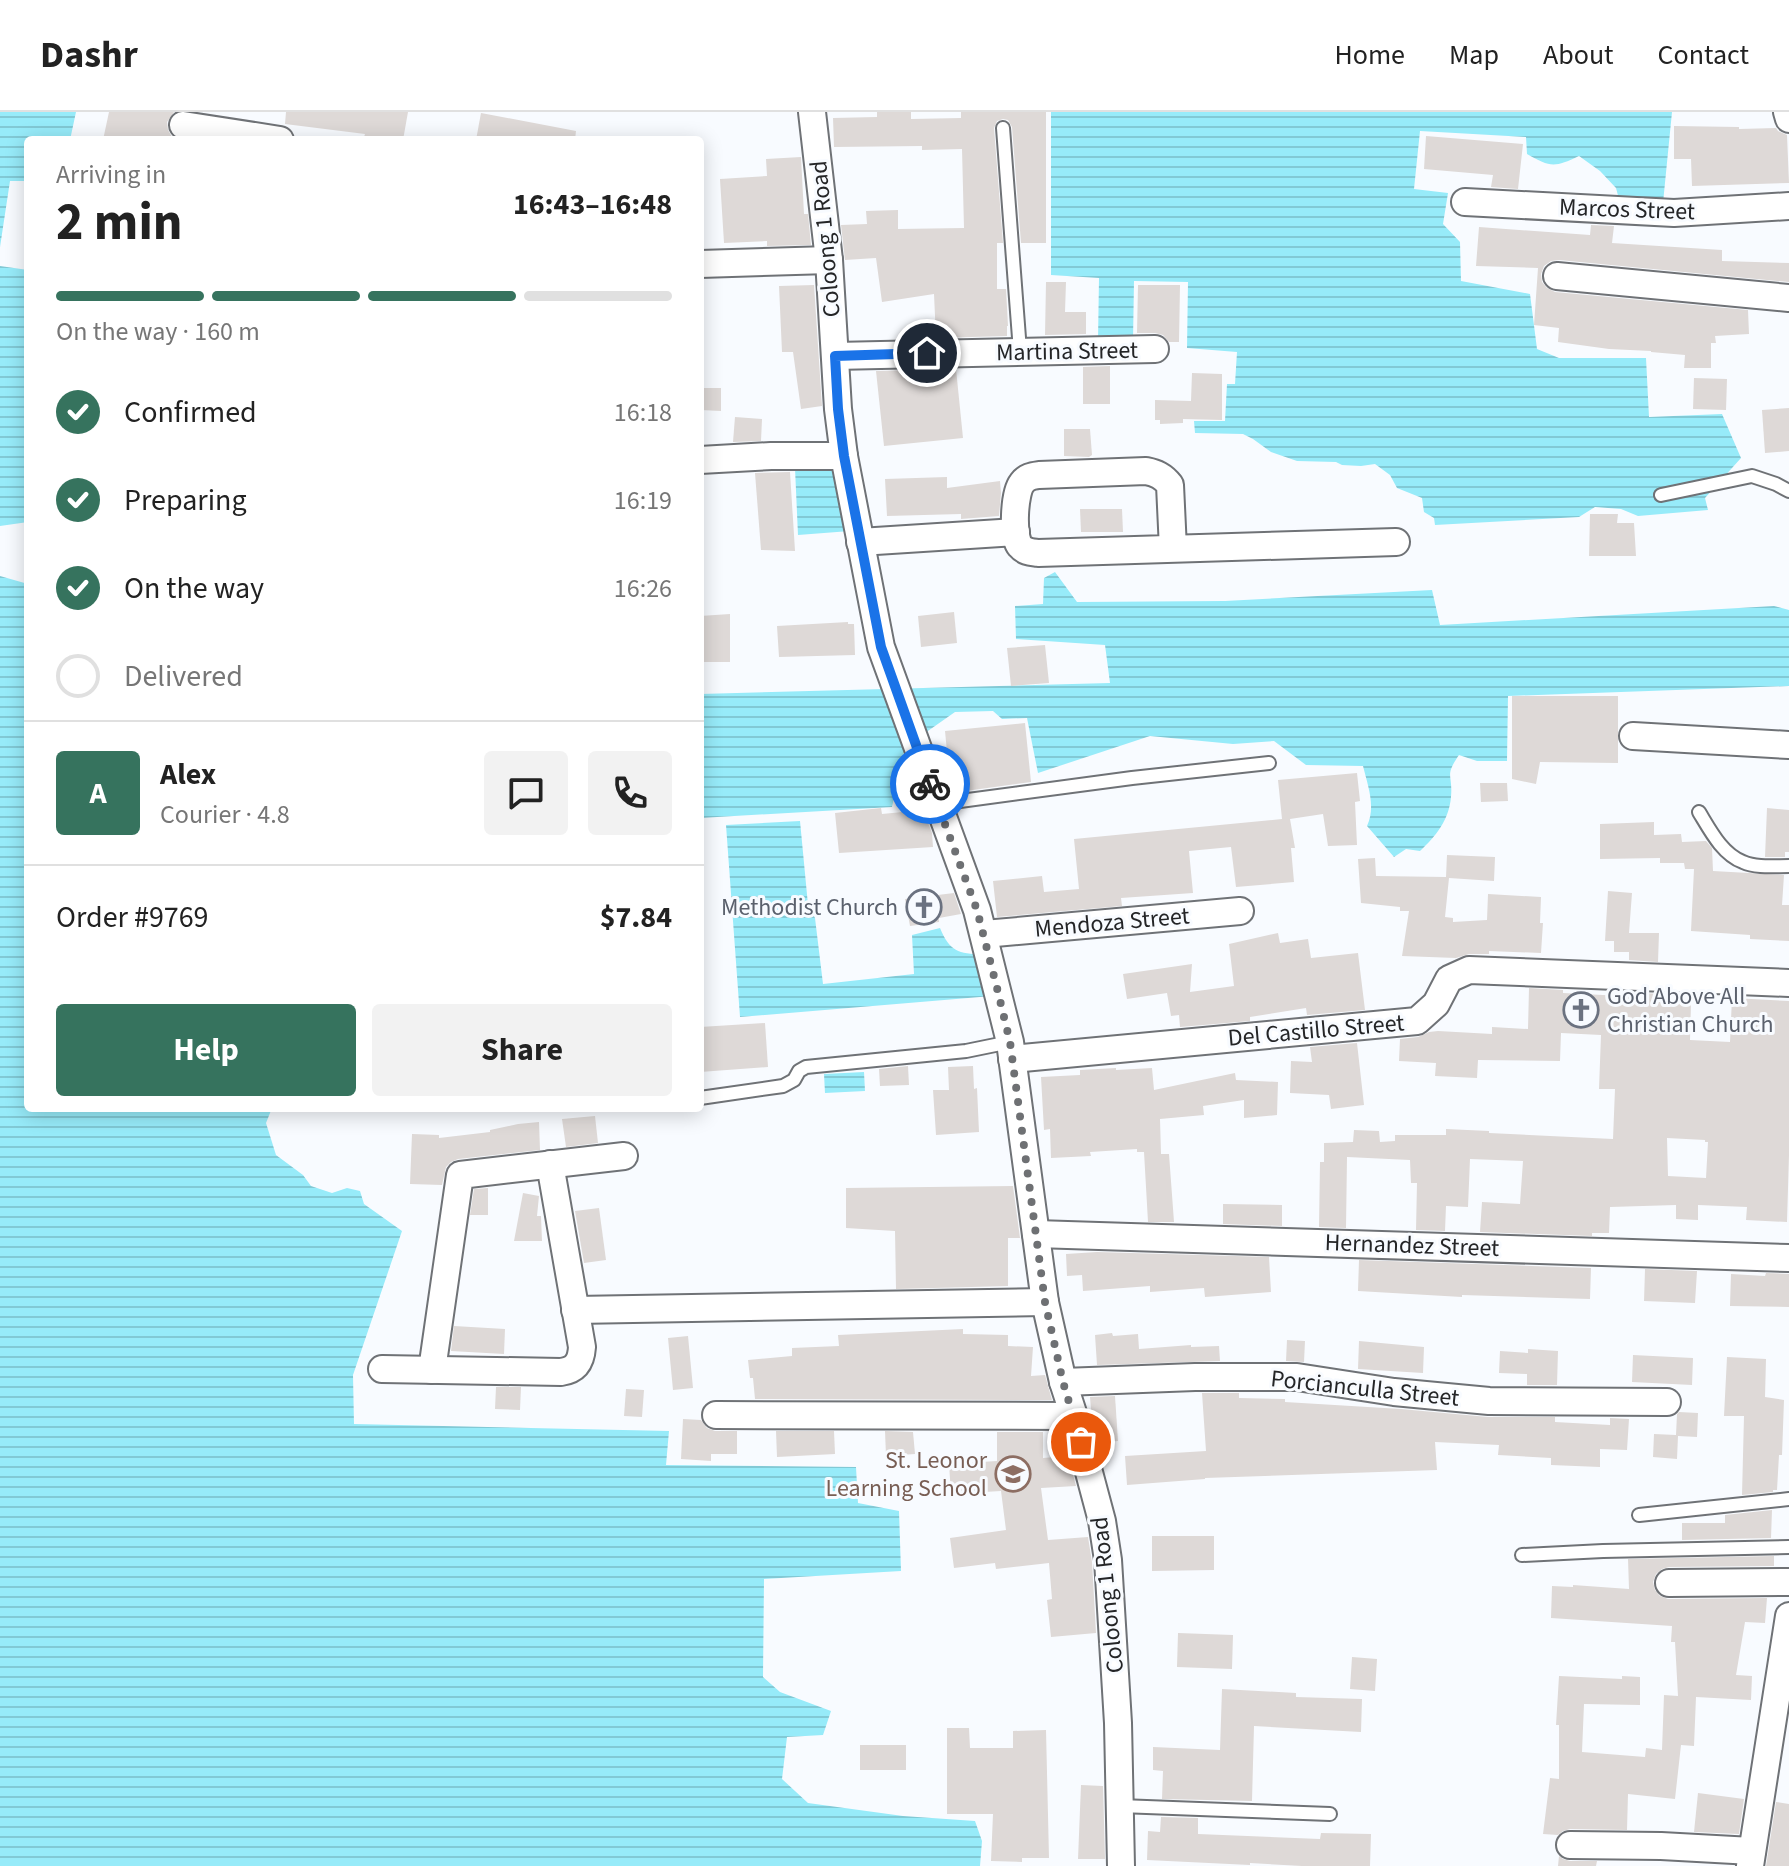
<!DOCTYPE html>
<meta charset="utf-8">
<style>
:root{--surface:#fff;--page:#f2f2f2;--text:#222;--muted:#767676;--line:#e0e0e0;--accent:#36735e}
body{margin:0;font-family:"Source Sans 3",sans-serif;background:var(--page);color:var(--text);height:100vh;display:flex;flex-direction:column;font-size:30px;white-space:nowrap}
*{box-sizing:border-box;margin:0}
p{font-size:26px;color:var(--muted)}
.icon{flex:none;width:44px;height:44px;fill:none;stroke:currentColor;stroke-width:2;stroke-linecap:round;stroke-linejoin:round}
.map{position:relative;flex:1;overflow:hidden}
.sheet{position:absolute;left:24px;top:24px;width:680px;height:976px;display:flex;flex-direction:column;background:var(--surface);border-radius:8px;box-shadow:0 4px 20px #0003}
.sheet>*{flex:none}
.pin{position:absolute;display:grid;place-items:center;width:68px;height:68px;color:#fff;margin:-34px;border:4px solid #fff;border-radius:50%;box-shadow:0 2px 8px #0007}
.courier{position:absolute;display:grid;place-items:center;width:80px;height:80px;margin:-40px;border:6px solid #1a73e8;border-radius:50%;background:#fff;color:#222;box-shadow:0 2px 10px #0007}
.head em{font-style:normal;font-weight:700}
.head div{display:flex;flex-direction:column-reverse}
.head{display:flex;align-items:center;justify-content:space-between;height:136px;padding:0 32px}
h1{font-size:52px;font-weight:700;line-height:60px}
.bar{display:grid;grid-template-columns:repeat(4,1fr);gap:12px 8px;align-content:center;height:96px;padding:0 32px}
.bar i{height:10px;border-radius:6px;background:var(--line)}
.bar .on{background:var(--accent)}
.bar p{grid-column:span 4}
.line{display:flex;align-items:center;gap:20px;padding:0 32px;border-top:2px solid var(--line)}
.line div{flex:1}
.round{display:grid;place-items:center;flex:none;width:84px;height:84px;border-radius:8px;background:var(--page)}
ol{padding:0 32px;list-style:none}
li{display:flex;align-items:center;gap:24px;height:88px}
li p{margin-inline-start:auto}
li .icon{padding:8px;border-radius:50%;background:var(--accent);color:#fff;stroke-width:4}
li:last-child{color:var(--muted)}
li i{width:44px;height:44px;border:4px solid var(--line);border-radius:50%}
.cta{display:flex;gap:16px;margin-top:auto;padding:16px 32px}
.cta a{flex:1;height:92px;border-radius:8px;background:var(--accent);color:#fff;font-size:32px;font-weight:700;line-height:92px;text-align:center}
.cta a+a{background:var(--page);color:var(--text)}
header{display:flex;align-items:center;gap:48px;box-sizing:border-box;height:112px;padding:0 40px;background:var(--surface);border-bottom:2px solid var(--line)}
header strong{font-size:38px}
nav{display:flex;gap:44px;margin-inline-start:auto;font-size:28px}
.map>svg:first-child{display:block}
</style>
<header>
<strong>Dashr</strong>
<nav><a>Home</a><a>Map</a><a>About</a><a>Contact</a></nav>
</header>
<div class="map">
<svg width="1789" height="1754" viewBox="0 0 1789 1754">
<defs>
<pattern id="water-rules" width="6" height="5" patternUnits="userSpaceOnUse" patternTransform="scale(2)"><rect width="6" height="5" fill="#97ebf9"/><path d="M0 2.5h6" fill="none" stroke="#82c9d5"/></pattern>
</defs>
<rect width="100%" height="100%" fill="#f8fbff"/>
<g fill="url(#water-rules)">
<polygon points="0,0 76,0 70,28 28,28 28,69 10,69 0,135"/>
<path d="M1051 0H1672L1663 91H1620L1616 76 1600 59 1579 44C1554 56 1550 55 1527 42L1526 25 1420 19 1414 77 1448 81 1443 112 1460 130 1461 169 1530 182 1537 237 1559 246H1646L1649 305 1722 302 1741 346 1705 386 1708 398 1638 404 1621 397 1595 395 1579 405 1435 413 1434 406 1424 400 1422 386 1397 376 1390 363 1375 352 1361 354 1342 353 1336 350 1297 349 1271 340 1253 327 1243 322 1195 321 1194 309H1225L1227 272H1235L1237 240 1187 236 1188 170 1134 169 1133 229H1098L1099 166 1051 163Z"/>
<polygon points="0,154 28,158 28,410 0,414"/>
<polygon points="838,347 850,419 798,423 795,356"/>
<path d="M1055 460 1077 490 1225 489 1432 478 1440 513 1774 494 1789 498V574L1508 584 1507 649H1477L1459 643C1444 665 1453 661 1451 685 1449 708 1436 724 1420 739L1406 737 1394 745 1367 714C1376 695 1368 674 1363 654L1306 653 1274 629 1233 632 1150 624 1038 661 1027 606 1002 607 993 599 955 600 905 635 892 695 700 706V582L1110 571 1105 533 1016 527 1015 494 1043 492 1044 466Z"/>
<polygon points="0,464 28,472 28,996 272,996 266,1011 276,1043 303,1063 311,1074 332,1081 347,1076 360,1079 364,1092 402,1119 353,1263 354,1312 669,1319 666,1353 856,1355 858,1391 899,1399 901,1459 764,1467 763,1565 780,1580 831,1599 823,1623 787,1625 782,1667 808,1691 903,1704 975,1709 982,1729 980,1754 0,1754"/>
<path d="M800 709 808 793 815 806 823 872 914 862 912 823 940 816C950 840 958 841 983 843L992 884 740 905 726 713Z"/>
<polygon points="864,960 865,979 825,981 824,962"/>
</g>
<g fill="#ded9d7" fill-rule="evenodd">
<polygon points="109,0 174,0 167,10 168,18 172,25 178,28 103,28"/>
<polygon points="286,0 408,0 403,28 363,28 365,22 285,12"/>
<polygon points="877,0 911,0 911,7 961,6 961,0 1046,0 1046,131 1021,131 1012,15 1008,8 1003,7 997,9 994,16 1003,131 997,131 997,177 1006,177 1008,214 1007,214 1007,224 936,226 934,182 882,190 876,146 845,148 841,113 867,112 866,99 898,98 898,117 964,116 962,37 922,38 922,34 834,35 833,6 877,5"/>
<polygon points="481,1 576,19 575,28 476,28"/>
<polygon points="1674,14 1739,15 1739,17 1776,16 1778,19 1787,23 1789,71 1692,74 1691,47 1674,47"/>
<polygon points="1426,24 1523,32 1518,77 1491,75 1493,63 1424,57"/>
<polygon points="801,45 804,102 808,102 811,133 767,134 767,129 724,131 720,67 767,64 766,47"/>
<polygon points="1591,113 1614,114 1612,131 1722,138 1722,149 1789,151 1789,170 1559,148 1551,149 1544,154 1541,162 1542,170 1547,176 1555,180 1748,198 1749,222 1715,224 1716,231 1711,231 1711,256 1684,256 1685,243 1651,240 1651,239 1609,237 1558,230 1559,216 1534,213 1538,156 1476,154 1479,115 1590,123"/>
<polygon points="1046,170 1066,170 1065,200 1086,200 1086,222 1045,223"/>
<polygon points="814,173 822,294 801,297 793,240 782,240 779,174"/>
<polygon points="1138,173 1180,173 1179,230 1169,230 1163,223 1155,221 1137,221"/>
<polygon points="1110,254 1110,292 1083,292 1083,255"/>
<polygon points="956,257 963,326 884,334 876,259"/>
<polygon points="1192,261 1222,262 1222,308 1183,307 1183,311 1160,312 1160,308 1155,308 1155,288 1191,289"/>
<polygon points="1694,266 1727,267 1726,298 1693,297"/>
<polygon points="700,276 721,276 721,299 700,298"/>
<polygon points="1789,296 1789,339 1765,341 1762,298"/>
<polygon points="735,305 762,307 761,329 733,330"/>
<polygon points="1064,317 1090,317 1092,343 1089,345 1064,344"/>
<polygon points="790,360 795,439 761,438 755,361"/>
<polygon points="947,365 947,376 1000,369 1001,381 999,404 961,407 961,402 887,404 885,367"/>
<polygon points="1080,397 1122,397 1123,420 1081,420"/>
<polygon points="1590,402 1618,402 1617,411 1634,411 1636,444 1589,444"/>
<polygon points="954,500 957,531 921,535 918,504"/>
<polygon points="730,502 730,550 700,550 700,504"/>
<polygon points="848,510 848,512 854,512 855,543 779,545 777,514"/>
<polygon points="1045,533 1049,571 1011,574 1007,536"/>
<polygon points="1512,584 1618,584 1618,651 1540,650 1536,672 1512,667"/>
<polygon points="1025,611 1031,670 951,681 945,619"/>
<polygon points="1357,661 1360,689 1355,690 1357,733 1328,734 1323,702 1290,707 1295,736 1291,736 1294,770 1236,775 1231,735 1189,739 1193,781 1121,786 1122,794 997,805 993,769 1042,764 1044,780 1079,777 1074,727 1282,707 1278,668"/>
<polygon points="1480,671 1507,671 1508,689 1481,690"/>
<polygon points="881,696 882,702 923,698 932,721 933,735 839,741 835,701"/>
<polygon points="1767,696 1789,698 1789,740 1785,740 1785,745 1765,745"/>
<polygon points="1654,710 1654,723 1681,722 1682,730 1706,729 1712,736 1713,759 1784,763 1782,793 1789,793 1789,829 1750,827 1750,823 1691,819 1694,757 1685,757 1684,751 1660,751 1660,746 1600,747 1600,712"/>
<polygon points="1447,743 1495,745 1494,769 1449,766 1445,805 1453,806 1453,810 1487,808 1488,782 1541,785 1540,811 1543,811 1541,841 1489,839 1489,842 1469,842 1456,846 1402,844 1409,799 1400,799 1400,795 1361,791 1358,747 1375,746 1376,764 1446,765"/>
<polygon points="1608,779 1632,781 1629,821 1659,821 1658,850 1629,848 1629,840 1614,840 1614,829 1605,829"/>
<polygon points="954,781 961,802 939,806 939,810 910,814 905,787"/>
<polygon points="1278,821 1280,831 1308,827 1311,846 1358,841 1365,898 1307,903 1306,896 1250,905 1250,909 1180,915 1179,903 1171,904 1167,881 1127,887 1123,862 1192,852 1190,880 1234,874 1229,832"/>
<path d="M1529 876 1563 878V881L1623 884V880L1663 882V890L1691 891 1690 928 1730 930 1732 886 1789 889V1043L1787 1110 1746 1108 1747 1095 1698 1093V1108L1676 1107V1093L1610 1095 1609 1121H1592V1124L1480 1120 1482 1090 1520 1092 1523 1049 1470 1047 1468 1095 1446 1094 1445 1119 1416 1118 1417 1071H1411L1410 1048 1347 1045 1346 1116 1319 1115 1320 1050H1324V1031L1353 1030 1354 1018 1379 1019 1380 1030 1395 1029V1023H1446V1017L1489 1019V1021L1613 1027 1615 977H1599L1601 923 1561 921 1560 949 1478 948 1477 966 1435 964 1436 951 1399 949 1400 927 1418 925 1429 920 1438 919 1492 922V915L1528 917ZM1667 1026 1705 1028V1030H1708L1706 1066 1668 1064Z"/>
<polygon points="765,911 768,955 700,960 700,915"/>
<polygon points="1357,931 1364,993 1331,997 1329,983 1290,981 1291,949 1312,950 1310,935"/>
<polygon points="908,954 909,973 880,974 879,957"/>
<polygon points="973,954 974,977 977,976 979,1020 936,1023 933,978 949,978 948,955"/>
<polygon points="1116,956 1116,958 1152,956 1154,978 1235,961 1236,968 1278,970 1277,1003 1244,1006 1244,988 1203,994 1204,1003 1160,1007 1161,1042 1169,1042 1174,1110 1148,1110 1144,1040 1137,1040 1137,1037 1090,1040 1091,1044 1051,1046 1050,1017 1044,1018 1041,965 1080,963 1080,958"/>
<polygon points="595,1004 598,1031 566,1035 562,1007"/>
<polygon points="539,1010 540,1038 458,1047 451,1050 446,1055 442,1073 410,1072 412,1022 439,1023 439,1026 490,1020 490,1018 518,1012"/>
<polygon points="1013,1074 1020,1126 1008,1126 1008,1174 896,1177 895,1119 846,1116 846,1076"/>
<polygon points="488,1076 488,1103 470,1103 474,1077"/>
<polygon points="523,1081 539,1084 537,1104 541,1104 542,1129 514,1129"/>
<polygon points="1223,1092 1282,1093 1282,1114 1223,1112"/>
<polygon points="599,1096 606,1148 584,1151 575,1099"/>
<polygon points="1097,1140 1269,1145 1271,1180 1205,1185 1204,1176 1150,1180 1150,1174 1083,1179 1082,1163 1067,1164 1066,1142"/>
<polygon points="1359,1148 1591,1156 1590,1187 1462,1183 1462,1185 1358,1179"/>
<polygon points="1645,1157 1697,1159 1695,1191 1644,1189"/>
<polygon points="1766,1161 1789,1162 1789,1195 1730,1194 1731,1162 1765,1164"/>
<polygon points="454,1214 505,1217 504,1242 451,1239"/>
<polygon points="963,1217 963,1222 1008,1223 1008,1234 1033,1235 1031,1264 1045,1263 1052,1288 755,1287 753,1266 750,1266 748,1248 792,1244 792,1236 839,1234 838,1223"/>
<polygon points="1112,1221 1113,1224 1138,1222 1139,1237 1191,1233 1191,1235 1219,1234 1220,1249 1097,1253 1095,1223"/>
<polygon points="688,1224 693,1276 673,1278 668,1226"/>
<polygon points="1287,1228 1305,1229 1304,1250 1286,1249"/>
<polygon points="1359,1229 1424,1235 1423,1261 1358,1257"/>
<polygon points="1528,1237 1558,1239 1557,1273 1527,1273 1527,1262 1499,1261 1500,1239 1528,1241"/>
<polygon points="1633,1243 1693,1246 1692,1273 1632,1270"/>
<polygon points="1727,1245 1766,1247 1765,1285 1784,1288 1782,1343 1779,1343 1777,1378 1773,1378 1773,1380 1742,1383 1744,1304 1724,1304"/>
<polygon points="496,1275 521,1275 520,1298 495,1297"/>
<polygon points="626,1277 644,1278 642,1305 624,1304"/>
<polygon points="1202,1281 1239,1281 1239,1286 1285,1287 1285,1290 1401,1297 1488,1305 1555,1305 1555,1310 1610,1313 1610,1306 1629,1307 1627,1338 1600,1337 1600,1355 1551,1353 1551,1346 1498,1343 1499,1333 1435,1330 1437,1358 1205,1366 1205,1367 1127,1373 1125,1344 1206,1339"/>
<polygon points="1115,1284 1118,1329 1098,1331 1092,1310 1090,1285"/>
<polygon points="1679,1300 1698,1301 1697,1325 1678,1324 1677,1347 1653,1345 1654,1322 1676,1323 1677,1302"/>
<polygon points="683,1307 701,1308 707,1316 715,1319 737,1319 737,1342 711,1342 711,1349 681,1347"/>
<polygon points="776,1319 834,1319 835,1342 777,1345"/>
<polygon points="885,1319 913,1320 915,1342 886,1344"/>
<polygon points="997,1320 1043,1320 1043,1346 1068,1344 1076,1374 1041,1376 1048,1428 1088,1425 1092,1450 1096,1521 1051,1525 1047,1488 1052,1487 1049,1451 996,1457 995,1451 954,1456 950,1426 1006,1418 1001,1379 951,1382 949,1352 997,1349"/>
<polygon points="1772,1398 1771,1426 1682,1428 1682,1411 1725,1411 1725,1403"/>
<polygon points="1152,1424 1214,1424 1214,1458 1152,1459"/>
<polygon points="1774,1444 1774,1454 1669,1455 1662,1457 1656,1462 1653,1470 1655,1478 1660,1484 1668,1487 1767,1486 1765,1511 1745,1510 1736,1563 1752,1564 1751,1588 1696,1585 1694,1634 1681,1633 1675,1687 1628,1682 1627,1718 1570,1717 1563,1719 1558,1723 1543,1722 1550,1666 1559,1667 1559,1613 1556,1613 1559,1564 1622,1567 1622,1564 1640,1565 1640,1593 1584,1592 1582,1640 1645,1645 1646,1636 1662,1638 1664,1583 1678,1584 1675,1530 1671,1530 1672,1514 1551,1506 1552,1474 1573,1475 1573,1473 1629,1477 1628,1447"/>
<polygon points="1178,1521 1233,1523 1232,1557 1177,1555"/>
<polygon points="1352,1545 1377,1547 1375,1579 1350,1577"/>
<polygon points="1222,1577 1296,1581 1296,1585 1362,1587 1361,1620 1254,1614 1252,1689 1162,1687 1163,1659 1153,1658 1153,1635 1220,1638"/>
<polygon points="947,1616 969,1616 970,1636 1013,1636 1013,1619 1046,1618 1049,1746 1022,1746 1022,1750 991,1749 993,1702 947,1702"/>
<rect x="860" y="1633" width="46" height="25"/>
<polygon points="1081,1673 1103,1674 1105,1747 1078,1747"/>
<polygon points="1698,1681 1744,1687 1739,1722 1694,1720"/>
<polygon points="1776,1690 1789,1692 1789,1754 1766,1754"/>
<polygon points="1161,1705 1198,1706 1198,1722 1320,1727 1321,1721 1371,1722 1370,1754 1302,1754 1250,1751 1250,1753 1147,1748 1148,1719 1160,1720"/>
<polygon points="1559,1744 1563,1747 1570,1749 1597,1749 1596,1754 1558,1754"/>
</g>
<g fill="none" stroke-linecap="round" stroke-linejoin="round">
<defs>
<g id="lane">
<polyline points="1003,16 1020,239"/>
<polyline points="1661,383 1752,364 1776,372 1789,379"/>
<polyline points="938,692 1132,666 1269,651"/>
<path d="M1699 700C1710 718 1722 742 1743 750 1756 756 1774 754 1789 754"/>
<polyline points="700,986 783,974 794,968 799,959 806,955 966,939 1010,930"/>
<polyline points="1639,1403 1789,1387"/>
<polyline points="1522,1443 1603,1439 1789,1435"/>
<polyline points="1120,1694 1330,1702"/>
</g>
<g id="street">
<polyline points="812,0 829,148 838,297 844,344 881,535 977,798 1010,930 1045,1190 1063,1270 1074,1304 1102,1409 1108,1448 1118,1611 1121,1754"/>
<polyline points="1787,0 1789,7"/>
<polyline points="183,13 280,28"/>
<polyline points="1465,90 1674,101 1789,94"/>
<polyline points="700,152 829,148"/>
<polyline points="1557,164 1789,186"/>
<polyline points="835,244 1155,237"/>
<polyline points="700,348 771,344 844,344"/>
<polyline points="860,430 1016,420"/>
<path d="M1173 437 1170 373C1163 364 1156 361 1146 359L1039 363C1032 364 1026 365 1022 371 1014 381 1012 425 1020 434 1025 440 1031 440 1038 441L1396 430"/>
<polyline points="1633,624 1789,633"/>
<polyline points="984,822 1240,799"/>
<polyline points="1012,947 1417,909 1436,892 1449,867 1469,858 1789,871"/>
<polyline points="1036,1122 1789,1146"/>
<polyline points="575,1198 1045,1190"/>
<path d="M382 1257 561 1260C576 1258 581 1250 582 1235L550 1052"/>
<polyline points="432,1258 460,1063 624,1044"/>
<polyline points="1063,1270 1195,1265 1297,1265 1394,1280 1489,1289 1667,1290"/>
<polyline points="716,1303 1074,1304"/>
<polyline points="1669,1471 1789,1470"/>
<polyline points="1570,1733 1661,1734 1752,1739"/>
<polyline points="1750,1754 1789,1504"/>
</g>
</defs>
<use href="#lane" stroke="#6f7276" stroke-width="16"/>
<use href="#street" stroke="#6f7276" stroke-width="30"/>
<use href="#lane" stroke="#fff" stroke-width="12"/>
<use href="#street" stroke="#fff" stroke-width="26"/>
</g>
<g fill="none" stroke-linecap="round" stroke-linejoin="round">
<polyline stroke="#6e7073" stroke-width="8" stroke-dasharray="0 14.4" points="930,672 977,798 998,880 1010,930 1045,1190 1063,1270 1081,1330"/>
<polyline stroke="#1a73e8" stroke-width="10" points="927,241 835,244 838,297 844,344 881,535 930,672"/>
</g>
<defs>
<symbol id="church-ring" viewBox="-11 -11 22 22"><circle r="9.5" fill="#f8fbff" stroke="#6b7280" stroke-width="1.5"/><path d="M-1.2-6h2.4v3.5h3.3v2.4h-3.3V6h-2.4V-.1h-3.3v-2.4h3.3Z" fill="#6b7280"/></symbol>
<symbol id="school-ring" viewBox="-11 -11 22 22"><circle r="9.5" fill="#f8fbff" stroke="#8d6e63" stroke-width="1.5"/><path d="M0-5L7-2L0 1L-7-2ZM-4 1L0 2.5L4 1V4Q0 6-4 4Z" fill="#8d6e63"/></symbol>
</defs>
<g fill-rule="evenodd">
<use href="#church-ring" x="904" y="775" width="40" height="40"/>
<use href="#church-ring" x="1561" y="878" width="40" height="40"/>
<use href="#school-ring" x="993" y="1342" width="40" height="40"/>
</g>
<g text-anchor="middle" stroke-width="6" stroke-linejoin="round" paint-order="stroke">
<g font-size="24" fill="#242527" stroke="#f8fbff">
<text transform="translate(1627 97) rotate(2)" y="8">Marcos Street</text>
<text transform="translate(825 127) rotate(-95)" y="8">Coloong 1 Road</text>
<text transform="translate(1067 239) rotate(-1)" y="8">Martina Street</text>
<text transform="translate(1112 810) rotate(-5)" y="8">Mendoza Street</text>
<text transform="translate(1316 918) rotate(-5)" y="8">Del Castillo Street</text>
<text transform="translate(1412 1133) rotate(2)" y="8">Hernandez Street</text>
<text transform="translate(1365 1276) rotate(6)" y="8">Porcianculla Street</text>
<text transform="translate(1107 1483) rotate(-96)" y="8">Coloong 1 Road</text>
</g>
<g font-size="24" fill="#5b616d" stroke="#f8fbff" text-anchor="end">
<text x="898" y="803">Methodist Church</text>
<text x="1607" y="892" text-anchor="start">God Above All<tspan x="1607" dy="28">Christian Church</tspan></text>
</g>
<g font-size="24" fill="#785e54" stroke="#f8fbff" text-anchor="end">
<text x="987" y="1356">St. Leonor<tspan x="987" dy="28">Learning School</tspan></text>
</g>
</g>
</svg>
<div class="pin" style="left:1081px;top:1330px;background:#ea580c"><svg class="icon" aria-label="bag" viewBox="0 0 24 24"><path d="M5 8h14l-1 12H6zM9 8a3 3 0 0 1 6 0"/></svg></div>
<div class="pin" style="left:927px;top:241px;background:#1f2937"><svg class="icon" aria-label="home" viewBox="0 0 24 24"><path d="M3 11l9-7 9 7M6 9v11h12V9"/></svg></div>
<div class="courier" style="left:930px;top:672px"><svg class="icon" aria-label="bike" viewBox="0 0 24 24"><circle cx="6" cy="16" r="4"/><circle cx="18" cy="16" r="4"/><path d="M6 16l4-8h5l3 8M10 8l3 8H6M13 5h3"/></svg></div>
<section class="sheet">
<div class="head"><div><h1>2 min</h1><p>Arriving in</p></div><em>16:43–16:48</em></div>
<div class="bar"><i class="on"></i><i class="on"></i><i class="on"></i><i></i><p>On the way · 160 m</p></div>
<ol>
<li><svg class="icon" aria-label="check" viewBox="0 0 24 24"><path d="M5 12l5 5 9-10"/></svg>Confirmed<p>16:18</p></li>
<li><svg class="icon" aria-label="check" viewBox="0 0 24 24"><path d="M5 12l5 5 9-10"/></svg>Preparing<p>16:19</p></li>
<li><svg class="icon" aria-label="check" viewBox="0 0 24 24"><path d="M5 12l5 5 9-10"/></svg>On the way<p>16:26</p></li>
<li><i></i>Delivered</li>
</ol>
<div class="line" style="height:144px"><b class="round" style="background:var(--accent);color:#fff">A</b><div><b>Alex</b><p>Courier · 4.8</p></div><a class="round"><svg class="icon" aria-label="chat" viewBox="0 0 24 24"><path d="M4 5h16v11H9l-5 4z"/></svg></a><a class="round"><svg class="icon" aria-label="phone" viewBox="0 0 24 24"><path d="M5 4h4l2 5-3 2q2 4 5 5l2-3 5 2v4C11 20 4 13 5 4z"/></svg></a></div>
<div class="line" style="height:104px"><div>Order #9769</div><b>$7.84</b></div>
<div class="cta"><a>Help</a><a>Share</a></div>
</section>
</div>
